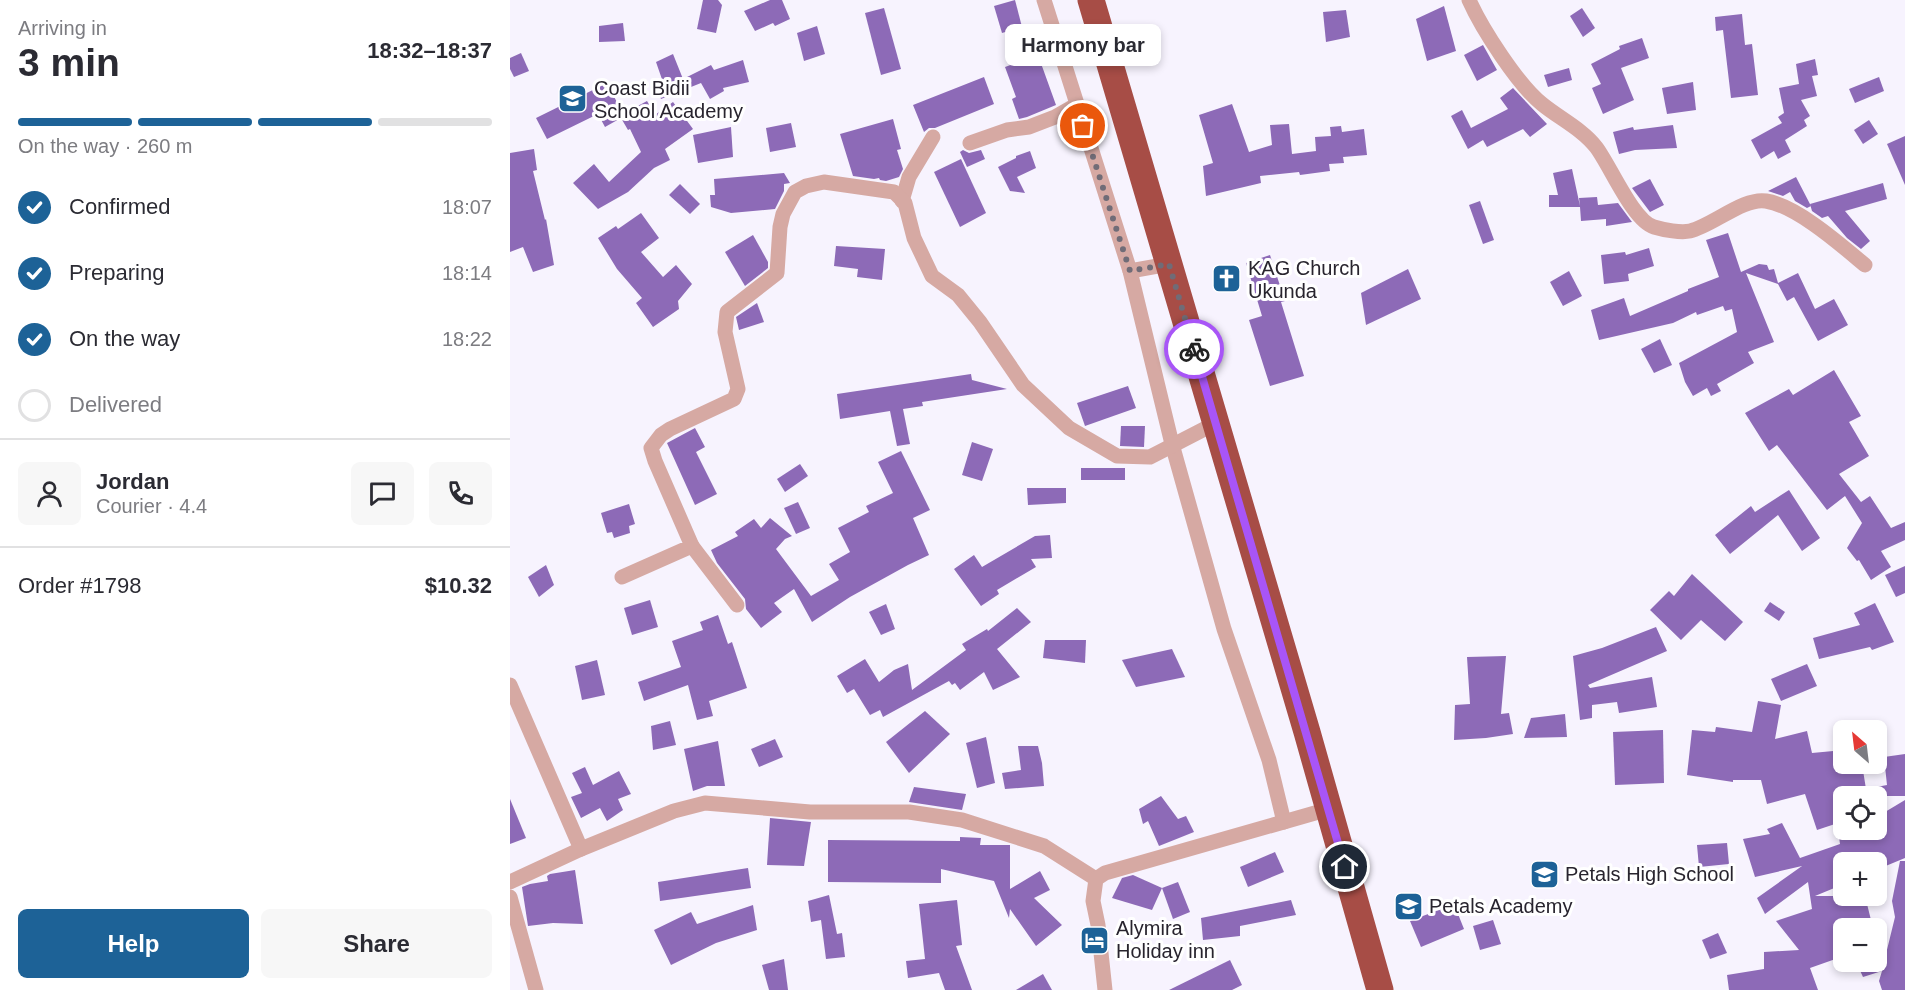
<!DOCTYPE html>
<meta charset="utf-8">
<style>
:root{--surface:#fff;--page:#f7f7f7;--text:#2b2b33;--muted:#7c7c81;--line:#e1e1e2;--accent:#1d6297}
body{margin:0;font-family:Helvetica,sans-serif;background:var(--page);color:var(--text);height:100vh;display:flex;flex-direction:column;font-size:22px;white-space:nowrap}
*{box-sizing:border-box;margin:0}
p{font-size:20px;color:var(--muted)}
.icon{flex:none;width:33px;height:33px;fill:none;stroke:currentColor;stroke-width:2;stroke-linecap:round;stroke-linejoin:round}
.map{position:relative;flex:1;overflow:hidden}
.panel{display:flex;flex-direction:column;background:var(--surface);width:510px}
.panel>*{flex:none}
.needle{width:39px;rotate:332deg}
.controls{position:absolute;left:1323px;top:720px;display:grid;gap:12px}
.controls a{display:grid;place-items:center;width:54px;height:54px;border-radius:9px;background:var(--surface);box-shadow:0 3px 9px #0003;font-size:30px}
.pin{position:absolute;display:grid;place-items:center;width:51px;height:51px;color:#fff;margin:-26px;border:3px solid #fff;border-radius:50%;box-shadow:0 2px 6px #0007}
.courier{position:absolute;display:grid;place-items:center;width:60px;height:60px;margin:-30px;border:4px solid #a855f7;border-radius:50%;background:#fff;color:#222;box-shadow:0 2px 8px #0007}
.bubble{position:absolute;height:42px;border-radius:9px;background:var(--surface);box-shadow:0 3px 9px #0003;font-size:20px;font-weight:700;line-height:42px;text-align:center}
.overview em{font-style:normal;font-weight:700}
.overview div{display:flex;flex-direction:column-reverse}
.overview{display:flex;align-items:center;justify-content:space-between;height:102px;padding:0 18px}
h1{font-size:39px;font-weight:700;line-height:45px}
.bar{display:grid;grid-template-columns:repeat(4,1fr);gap:9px 6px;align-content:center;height:72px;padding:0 18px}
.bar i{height:8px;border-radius:4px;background:var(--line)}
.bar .on{background:var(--accent)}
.bar p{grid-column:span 4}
.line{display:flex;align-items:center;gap:15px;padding:0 18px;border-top:2px solid var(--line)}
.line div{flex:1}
.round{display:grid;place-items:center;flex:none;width:63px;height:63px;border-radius:9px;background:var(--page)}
ol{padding:0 18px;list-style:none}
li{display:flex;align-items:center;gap:18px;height:66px}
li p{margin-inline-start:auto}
li .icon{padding:6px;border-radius:50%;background:var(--accent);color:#fff;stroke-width:4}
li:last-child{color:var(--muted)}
li i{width:33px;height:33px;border:3px solid var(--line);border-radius:50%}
.button{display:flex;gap:12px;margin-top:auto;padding:12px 18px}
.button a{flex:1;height:69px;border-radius:9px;background:var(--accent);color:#fff;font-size:24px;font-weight:700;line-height:69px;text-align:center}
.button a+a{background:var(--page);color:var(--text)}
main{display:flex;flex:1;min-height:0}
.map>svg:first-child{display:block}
</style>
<main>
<section class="panel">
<div class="overview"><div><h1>3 min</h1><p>Arriving in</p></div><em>18:32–18:37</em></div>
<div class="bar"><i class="on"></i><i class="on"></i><i class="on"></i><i></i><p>On the way · 260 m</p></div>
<ol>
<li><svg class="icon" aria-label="check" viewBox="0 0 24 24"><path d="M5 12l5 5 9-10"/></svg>Confirmed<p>18:07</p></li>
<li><svg class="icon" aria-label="check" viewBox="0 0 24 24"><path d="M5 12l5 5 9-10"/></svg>Preparing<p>18:14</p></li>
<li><svg class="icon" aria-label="check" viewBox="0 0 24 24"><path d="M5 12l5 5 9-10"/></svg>On the way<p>18:22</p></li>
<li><i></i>Delivered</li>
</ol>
<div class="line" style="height:108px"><a class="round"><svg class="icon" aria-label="person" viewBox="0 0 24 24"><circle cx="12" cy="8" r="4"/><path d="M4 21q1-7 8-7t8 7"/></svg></a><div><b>Jordan</b><p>Courier · 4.4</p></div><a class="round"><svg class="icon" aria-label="chat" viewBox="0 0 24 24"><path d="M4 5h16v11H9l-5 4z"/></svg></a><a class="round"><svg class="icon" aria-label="phone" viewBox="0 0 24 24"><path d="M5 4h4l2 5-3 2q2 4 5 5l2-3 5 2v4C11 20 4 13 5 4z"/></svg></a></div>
<div class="line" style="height:78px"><div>Order #1798</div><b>$10.32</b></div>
<div class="button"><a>Help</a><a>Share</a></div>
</section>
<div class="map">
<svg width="1395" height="990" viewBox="0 0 1395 990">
<rect width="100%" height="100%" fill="#f7f3fe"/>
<g fill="#8d6ab7">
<polygon points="193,0 208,0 212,5 206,33 187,29"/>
<polygon points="260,0 272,0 280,19 265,26 263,23 245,31 234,11"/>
<polygon points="505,0 512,27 492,33 484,6"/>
<polygon points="934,6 946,51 917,61 906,19"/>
<polygon points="374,8 391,69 371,75 355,13"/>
<polygon points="1072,8 1085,28 1073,37 1060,16"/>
<polygon points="836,10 840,37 816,42 813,12"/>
<polygon points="1232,14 1235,45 1242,44 1248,95 1221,98 1213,30 1206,31 1205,17"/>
<polygon points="113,23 115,41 89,42 89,26"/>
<polygon points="307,26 315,54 294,61 287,33"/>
<polygon points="1132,38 1139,58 1111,68 1124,100 1093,114 1082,88 1091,84 1081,64 1110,49 1109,46"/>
<polygon points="973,45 987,70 967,81 954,55"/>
<polygon points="11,53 19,71 4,77 0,69 0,58"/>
<polygon points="163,54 173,79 201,65 204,70 233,60 239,82 213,88 214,91 200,99 191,83 151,99 148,91 155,88 146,62"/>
<polygon points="528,55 546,105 517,117 509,119 502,99 506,97 495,67"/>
<polygon points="1305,59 1308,75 1302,76 1307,96 1291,100 1300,116 1294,120 1297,126 1275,140 1281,152 1268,159 1264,151 1251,159 1241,140 1272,123 1268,117 1274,113 1269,88 1289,84 1286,64"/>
<polygon points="1059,68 1062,80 1038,87 1034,75"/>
<polygon points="474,77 484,104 425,128 419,128 414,132 403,105"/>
<polygon points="1369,77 1374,91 1345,103 1339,89"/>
<polygon points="1183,82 1186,110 1157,114 1152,88"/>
<polygon points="97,83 113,114 137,101 145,115 163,102 183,129 155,149 160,160 144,168 118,192 88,209 63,183 84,164 99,182 131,152 120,129 118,130 111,118 95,127 88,114 37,139 26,118"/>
<polygon points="1003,88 1037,124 1020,137 1013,129 977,147 973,140 958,149 941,116 952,110 961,128 998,109 990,98"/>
<polygon points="722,104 739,152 762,145 760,125 779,124 782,154 806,151 805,137 821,136 820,127 831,126 832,132 854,129 857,155 833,157 834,163 819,164 820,171 790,175 789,172 750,176 751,183 696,196 693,166 703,163 689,115"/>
<polygon points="383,119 391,149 387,150 393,169 389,177 376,181 370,180 369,178 364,179 343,176 330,134"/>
<polygon points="1359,120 1368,134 1353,144 1344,130"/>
<polygon points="281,123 286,147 260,152 256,128"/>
<polygon points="1163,125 1167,148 1125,150 1109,154 1103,132 1123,127 1124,130"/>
<polygon points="221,127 223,157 188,163 183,135"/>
<polygon points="1395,136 1395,185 1377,144"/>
<polygon points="24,149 27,170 23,171 35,220 36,219 44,265 23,272 13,247 0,252 0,153"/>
<polygon points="453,150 459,153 471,150 475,159 457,167 450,152"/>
<polygon points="520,151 526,168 507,177 515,193 500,191 488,167 506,158 506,156"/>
<polygon points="451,159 476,213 450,227 424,172"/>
<polygon points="1062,169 1070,206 1069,198 1087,197 1088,205 1108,203 1122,222 1096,226 1096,219 1071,221 1070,207 1039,207 1039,195 1048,195 1043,173"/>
<polygon points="274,173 280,183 274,184 274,191 265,209 221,213 201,207 200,195 205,195 204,179"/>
<polygon points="1286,177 1301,206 1297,208 1285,201 1280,192 1273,196 1258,191"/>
<polygon points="1140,179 1154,205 1140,212 1122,188"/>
<polygon points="1373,183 1377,199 1335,211 1360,241 1351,249 1337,238 1318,216 1312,218 1302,211 1300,204"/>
<polygon points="170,184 190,204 180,214 159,195"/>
<polygon points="970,201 984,240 973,244 959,205"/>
<polygon points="131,213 149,238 131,252 153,277 166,265 182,284 168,301 169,309 143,327 126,303 132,298 107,269 88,238 106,226 108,229"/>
<polygon points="1218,233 1231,272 1249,264 1257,265 1259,270 1264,269 1268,283 1288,273 1305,309 1324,299 1338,325 1308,341 1284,297 1277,301 1268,284 1236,273 1264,342 1238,352 1244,363 1207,384 1211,391 1201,396 1197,388 1183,396 1175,382 1169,363 1227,332 1222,309 1215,311 1213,306 1187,315 1186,312 1163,323 1089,340 1081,310 1114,298 1120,316 1178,291 1178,289 1209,277 1196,240"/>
<polygon points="243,235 258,262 258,268 235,286 215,252"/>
<polygon points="326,246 375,249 372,280 347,277 348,269 324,266"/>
<polygon points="1139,248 1144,266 1118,274 1119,281 1094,284 1091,255 1115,252 1116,255"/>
<polygon points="760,255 775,301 771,302 794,376 760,386 739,320 752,316 736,263"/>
<polygon points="898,269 911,299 856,325 851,293"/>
<polygon points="1059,271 1072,296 1053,306 1040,282"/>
<polygon points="247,303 254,322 229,330 226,317"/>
<polygon points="1150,339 1162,365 1144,373 1131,349"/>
<polygon points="1324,370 1351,416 1339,422 1359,456 1329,474 1351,502 1360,496 1381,528 1395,522 1395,540 1371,551 1381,567 1361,580 1349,560 1347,561 1337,548 1352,523 1335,496 1317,510 1267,445 1259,451 1235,413 1279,389 1283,395"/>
<polygon points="461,374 462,380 497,389 412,402 413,406 393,409 400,444 387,446 380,411 330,419 327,394"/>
<polygon points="618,386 626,408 575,426 567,403"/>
<polygon points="611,426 635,426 634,447 610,446"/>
<polygon points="185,428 195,447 186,452 207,494 185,505 157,443"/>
<polygon points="462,442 483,449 472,481 452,475"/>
<polygon points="391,451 420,510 403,518 419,555 398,565 340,597 302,622 284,589 264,603 272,612 251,628 236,609 235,599 207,563 201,550 228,536 225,532 244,519 251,528 260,518 282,536 275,539 266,549 301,596 329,580 319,564 340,552 328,528 359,512 356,506 383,493 368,462"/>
<polygon points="290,464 298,476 275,492 267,479"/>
<rect x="571" y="468" width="44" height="12"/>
<polygon points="517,488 556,488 556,503 518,505"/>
<polygon points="1279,490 1310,538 1292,551 1268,515 1220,554 1205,535 1241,506 1245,512"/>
<polygon points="288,502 300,528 286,534 274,508"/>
<polygon points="119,504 125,524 119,526 120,533 104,538 102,532 97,533 91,513"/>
<polygon points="540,535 542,558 521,559 526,567 487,590 489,594 471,606 444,569 464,555 472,567 525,536"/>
<polygon points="36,565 44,585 29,597 18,577"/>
<polygon points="1395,566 1395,593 1386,597 1375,575"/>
<polygon points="1182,574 1233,622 1215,641 1191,620 1171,640 1140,610 1159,591 1164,596"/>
<polygon points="140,600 148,627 122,635 114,608"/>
<polygon points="1260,602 1275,612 1269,621 1254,611"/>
<polygon points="1365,603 1384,642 1362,650 1360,647 1309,659 1303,638 1350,625 1344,613"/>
<polygon points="376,604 385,629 371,635 359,612"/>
<polygon points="507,608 521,622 487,649 510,677 483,690 474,672 450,690 445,683 442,685 439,681 373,717 370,710 360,715 344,689 337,693 327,676 355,659 369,682 384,670 398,664 402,690 456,650 452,644 477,629 478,631"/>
<polygon points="208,615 218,644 222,642 237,688 199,701 203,716 187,720 178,685 134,701 128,682 171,667 162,641 193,630 190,622"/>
<polygon points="1146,627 1157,651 1078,685 1080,688 1142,677 1147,707 1109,713 1107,702 1082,705 1082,718 1070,720 1063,656 1092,648"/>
<polygon points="535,640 576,640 575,663 533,658"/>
<polygon points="662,649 675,677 626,687 612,660"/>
<polygon points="996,656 991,714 999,713 1003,734 976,738 944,740 945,705 960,704 957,657"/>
<polygon points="87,660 95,695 72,700 65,666"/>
<polygon points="1297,664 1307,686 1271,701 1261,679"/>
<polygon points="1248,701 1271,705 1265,739 1297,731 1302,753 1334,750 1334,764 1352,764 1356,789 1377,785 1374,757 1395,754 1395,796 1334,796 1334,821 1307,830 1295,794 1257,804 1251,780 1223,780 1223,782 1177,775 1182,730 1205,732 1206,727 1242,732"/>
<polygon points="415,711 440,734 399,773 376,742"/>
<polygon points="1055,714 1057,737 1014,738 1021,718"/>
<polygon points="160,721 166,745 143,750 141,726"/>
<polygon points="1153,730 1154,783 1105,785 1103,732"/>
<polygon points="476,737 485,783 467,788 456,743"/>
<polygon points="265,739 273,757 249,767 241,749"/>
<polygon points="208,741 215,786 197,786 183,791 174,749"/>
<polygon points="508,746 528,746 532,763 534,786 495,789 492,773 511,770"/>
<polygon points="75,767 83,785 109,771 121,794 108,799 113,810 97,821 90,808 71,818 61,797 72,793 62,773"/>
<polygon points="404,787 456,794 452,810 399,802"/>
<polygon points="651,796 668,819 676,816 684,832 649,846 638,821 633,824 629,809"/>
<polygon points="0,799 16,838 0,844"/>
<polygon points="1395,800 1395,858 1366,870 1366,862 1334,862 1334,884 1305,896 1355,896 1363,928 1334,928 1334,956 1300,968 1308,990 1219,990 1217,975 1254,969 1254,952 1289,950 1266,921 1302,909 1298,882 1255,914 1247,898 1292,866 1245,877 1233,839 1260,834 1257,829 1272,823 1290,858 1330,844 1328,830 1367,830 1377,825 1375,812"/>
<polygon points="260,818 301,822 294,866 257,865"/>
<polygon points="450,837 471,838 470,845 500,845 500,889 530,871 540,890 524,898 552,925 526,946 500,909 499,918 484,881 431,869 431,883 318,882 318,840 450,841"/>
<polygon points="1217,843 1219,864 1189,867 1187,845"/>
<polygon points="765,852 774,872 738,887 730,867"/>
<polygon points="1390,861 1395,861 1395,990 1372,990 1369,981 1372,971 1353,977 1346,962 1374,962 1385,917 1382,901"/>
<polygon points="238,868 241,888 150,901 148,882"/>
<polygon points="65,870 73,924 43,923 18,926 12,887 20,884 38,881 37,876 40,874"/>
<polygon points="623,875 652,888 642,910 602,898 612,878"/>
<polygon points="668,882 680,912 663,919 652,888"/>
<polygon points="319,895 327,934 332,933 335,957 316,959 311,920 301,922 298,901"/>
<polygon points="447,900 452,945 446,946 462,990 435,990 429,973 398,978 396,961 415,959 409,904"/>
<polygon points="781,900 786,915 730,926 730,936 693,940 691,918"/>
<polygon points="944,904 954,929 911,947 900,921"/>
<polygon points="243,905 247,930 206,943 161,965 144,930 181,912 187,924"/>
<polygon points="983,920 991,944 970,950 963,926"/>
<polygon points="1208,933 1217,953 1200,959 1192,940"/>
<polygon points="274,959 278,990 259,990 252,965"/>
<polygon points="720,960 732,985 722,990 659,990"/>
<polygon points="533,974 542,990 506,990"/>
</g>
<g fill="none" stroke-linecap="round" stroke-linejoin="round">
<g stroke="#d6a9a3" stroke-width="15">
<polyline points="534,0 620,271 662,444 714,629 759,760 774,822"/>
<path d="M959 0C972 29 1008 85 1032 104 1049 118 1072 129 1086 147 1100 165 1123 221 1144 227 1154 230 1171 233 1180 231 1202 226 1234 197 1256 201 1287 206 1331 245 1355 265"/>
<polyline points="460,143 497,130 519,127 545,117 566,105"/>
<polyline points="392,201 399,177 423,137"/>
<polyline points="620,271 659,264"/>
<polyline points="182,546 227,605"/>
<polyline points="112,577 182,546 145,461 141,448 151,435 160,429 224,399 228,389 215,332 217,312 267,273 270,227 273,214 285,192 296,186 314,182 384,192 395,203 404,238 422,276 448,295 470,322 513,385 559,428 607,456 640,457 706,423"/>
<polyline points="0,685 71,849"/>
<polyline points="0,882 71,849 164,811 195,803 300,812 399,812 452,820 534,846 586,879"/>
<polyline points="0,897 26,990"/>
<polyline points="595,990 588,925 583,901 586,879 595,873 819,809"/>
</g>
<polyline stroke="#a74d46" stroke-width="27" points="581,0 797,732 870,990"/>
</g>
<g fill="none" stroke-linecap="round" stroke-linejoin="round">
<polyline stroke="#706c77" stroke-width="6" stroke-dasharray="0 10.8" points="573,126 620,271 659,264 684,349"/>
<polyline stroke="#a855f7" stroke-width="8" points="684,349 835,867"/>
</g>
<defs>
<symbol id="school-square" viewBox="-11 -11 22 22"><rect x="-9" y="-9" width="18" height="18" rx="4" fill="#1d6297" stroke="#fff"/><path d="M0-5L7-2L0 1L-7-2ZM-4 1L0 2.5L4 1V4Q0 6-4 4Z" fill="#fff"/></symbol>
<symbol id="church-square" viewBox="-11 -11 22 22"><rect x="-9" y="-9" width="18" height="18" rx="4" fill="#1d6297" stroke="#fff"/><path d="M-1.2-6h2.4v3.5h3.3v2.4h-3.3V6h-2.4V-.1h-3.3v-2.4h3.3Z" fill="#fff"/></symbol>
<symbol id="hotel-square" viewBox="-11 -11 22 22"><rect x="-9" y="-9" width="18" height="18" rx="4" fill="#1d6297" stroke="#fff"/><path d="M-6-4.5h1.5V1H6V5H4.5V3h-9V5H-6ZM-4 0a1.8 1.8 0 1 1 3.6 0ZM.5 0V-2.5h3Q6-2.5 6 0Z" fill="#fff"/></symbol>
</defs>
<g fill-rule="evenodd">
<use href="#school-square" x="46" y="82" width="33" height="33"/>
<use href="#church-square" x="700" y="262" width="33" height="33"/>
<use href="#school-square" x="1018" y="858" width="33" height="33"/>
<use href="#school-square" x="882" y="890" width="33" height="33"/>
<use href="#hotel-square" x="568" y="924" width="33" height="33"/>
</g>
<g text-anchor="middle" stroke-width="6" stroke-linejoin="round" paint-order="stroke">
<g font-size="20" fill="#28242e" stroke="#fff" text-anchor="start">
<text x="84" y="95">Coast Bidii<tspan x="84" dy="23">School Academy</tspan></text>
<text x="738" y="275">KAG Church<tspan x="738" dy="23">Ukunda</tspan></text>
<text x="1055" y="881">Petals High School</text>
<text x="919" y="913">Petals Academy</text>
<text x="606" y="935">Alymira<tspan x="606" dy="23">Holiday inn</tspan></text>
</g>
</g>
</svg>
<div class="controls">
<a><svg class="needle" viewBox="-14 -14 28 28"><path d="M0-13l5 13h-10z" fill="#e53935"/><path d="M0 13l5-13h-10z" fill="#7c7c81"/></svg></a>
<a><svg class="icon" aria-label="locate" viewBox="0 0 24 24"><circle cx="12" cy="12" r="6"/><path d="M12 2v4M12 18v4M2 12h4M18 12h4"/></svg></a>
<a>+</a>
<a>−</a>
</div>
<div class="pin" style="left:573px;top:126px;background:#ea580c"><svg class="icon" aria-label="bag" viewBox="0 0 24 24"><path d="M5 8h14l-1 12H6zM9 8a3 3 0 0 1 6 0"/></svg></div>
<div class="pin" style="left:835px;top:867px;background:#1f2937"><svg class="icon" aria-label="home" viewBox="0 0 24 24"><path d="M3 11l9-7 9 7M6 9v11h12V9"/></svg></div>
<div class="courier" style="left:684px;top:349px"><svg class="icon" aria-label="bike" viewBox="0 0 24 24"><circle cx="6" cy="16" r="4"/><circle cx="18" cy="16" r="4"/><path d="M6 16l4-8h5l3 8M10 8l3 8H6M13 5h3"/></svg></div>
<div class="bubble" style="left:495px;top:24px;width:156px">Harmony bar</div>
</div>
</main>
